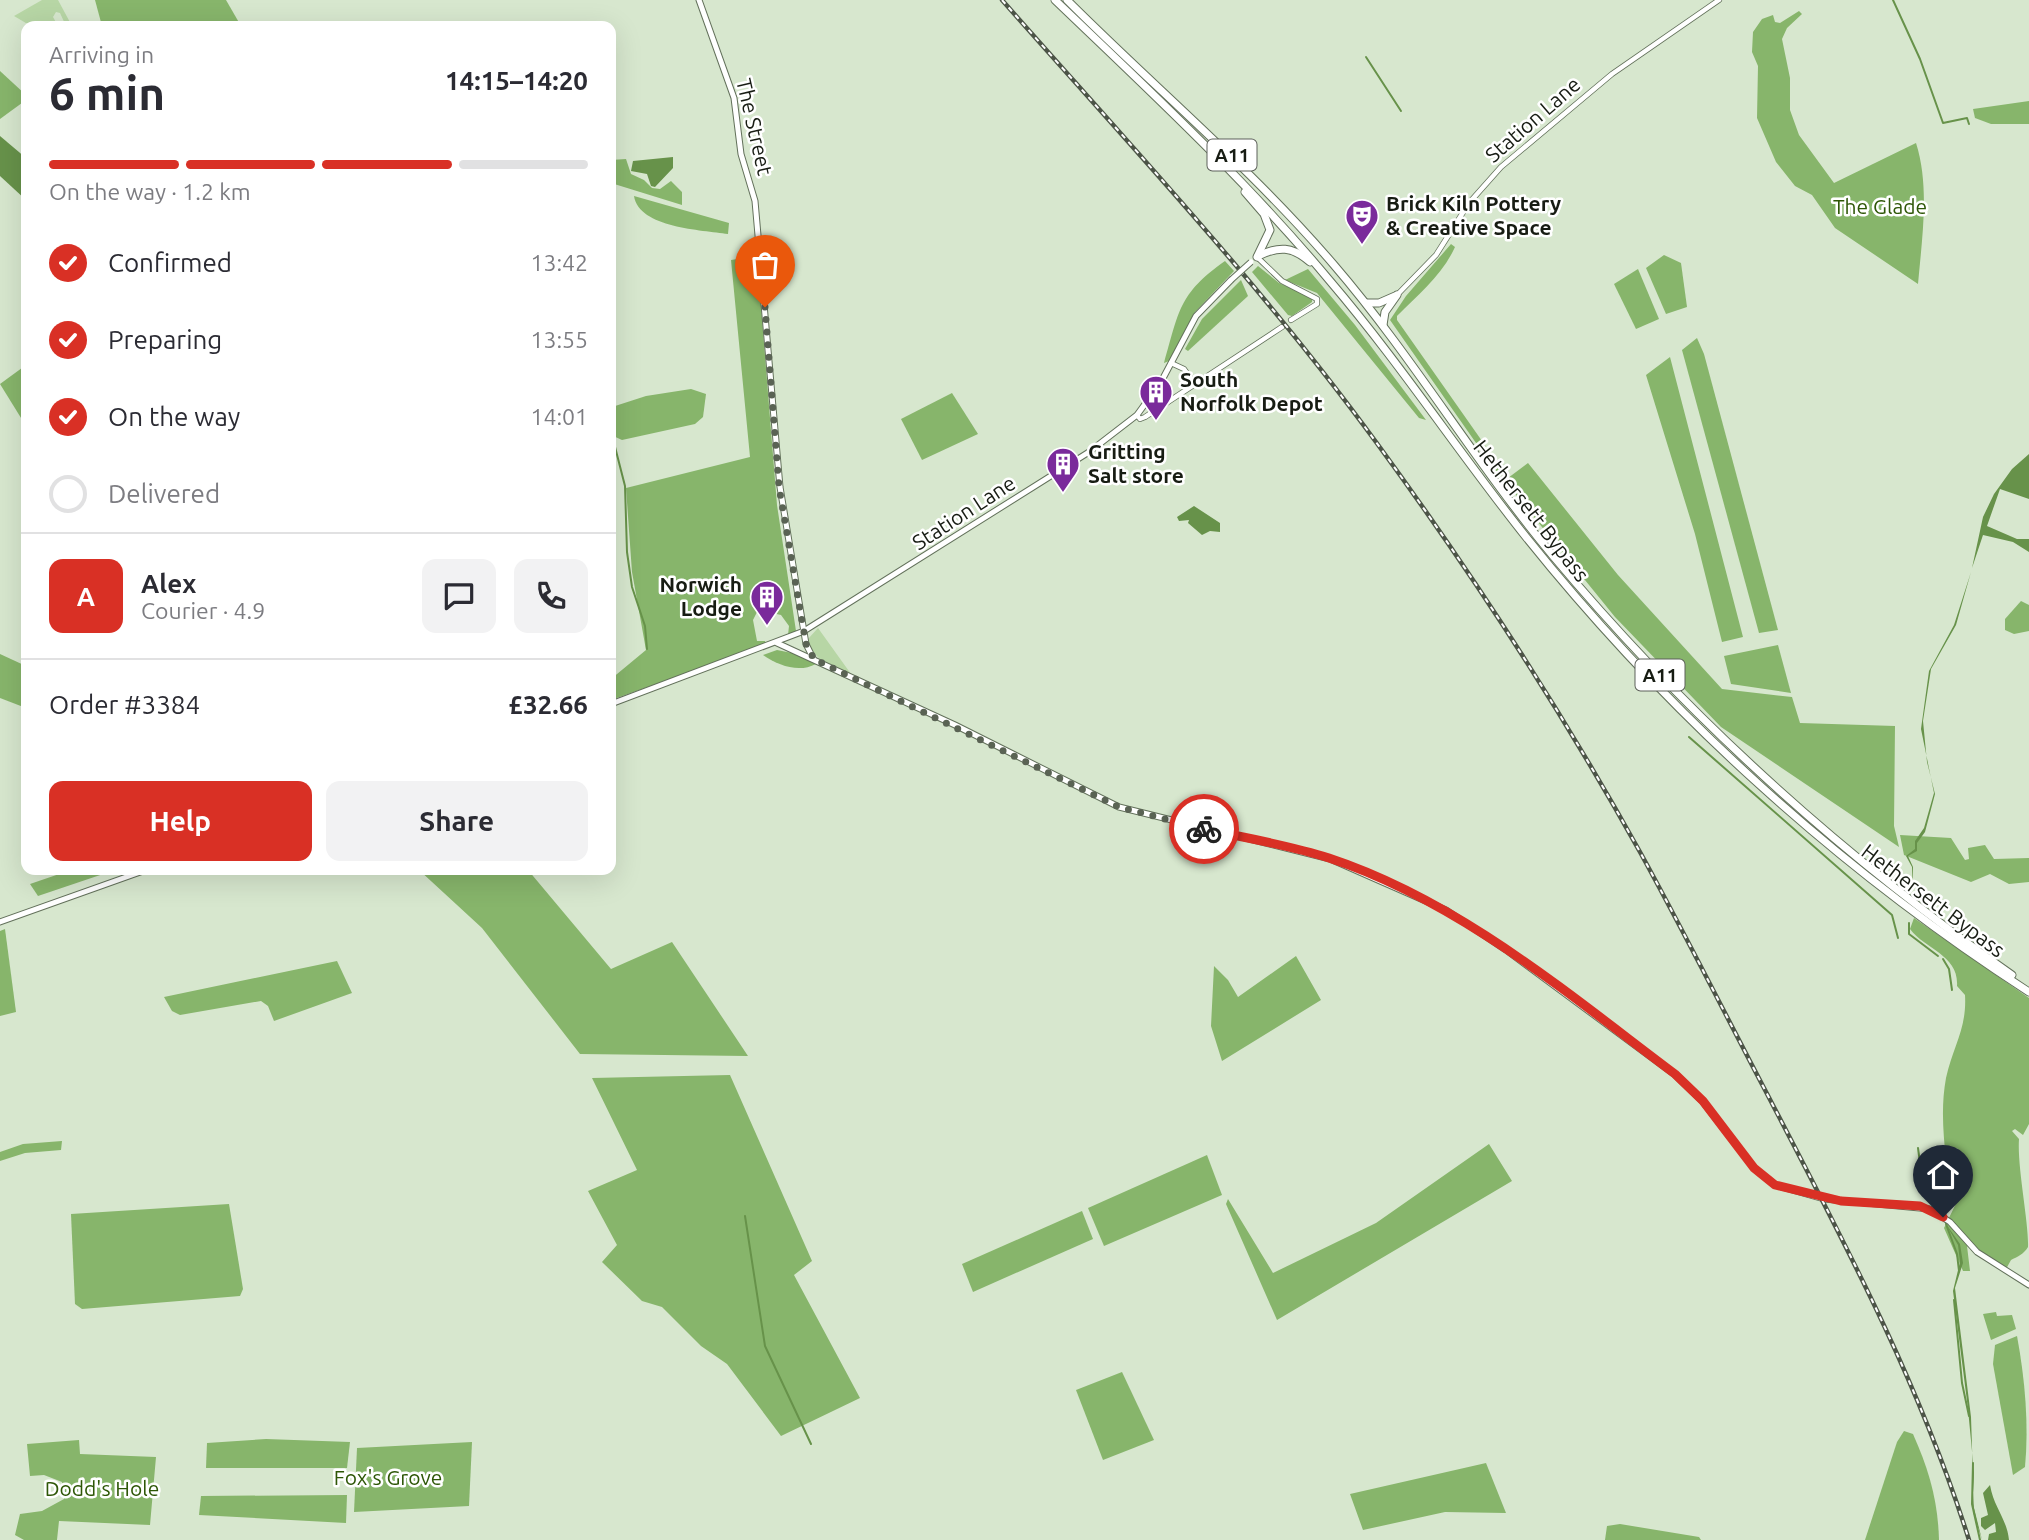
<!DOCTYPE html>
<meta charset="utf-8">
<style>
:root{--surface:#fff;--page:#f2f2f3;--text:#2b2b33;--muted:#7c7c81;--line:#e1e1e2;--accent:#d93025}
body{margin:0;font-family:Ubuntu,sans-serif;background:var(--page);color:var(--text);height:100vh;display:flex;flex-direction:column;font-size:26px;white-space:nowrap}
*{box-sizing:border-box;margin:0}
p{font-size:23px;color:var(--muted)}
.icon{flex:none;width:38px;height:38px;fill:none;stroke:currentColor;stroke-width:2;stroke-linecap:round;stroke-linejoin:round}
.map{position:relative;flex:1;overflow:hidden}
.panel{position:absolute;left:21px;top:21px;width:595px;height:854px;display:flex;flex-direction:column;background:var(--surface);border-radius:14px;box-shadow:0 7px 28px #0002}
.panel>*{flex:none}
.pin{position:absolute;display:grid;place-items:center;width:60px;height:60px;color:#fff;margin:-72px -30px;border-radius:50% 50% 50% 0;rotate:-45deg;box-shadow:0 0 7px #0007}
.pin .icon{rotate:45deg}
.courier{position:absolute;display:grid;place-items:center;width:70px;height:70px;margin:-35px;border:5px solid #d93025;border-radius:50%;background:#fff;color:#222;box-shadow:0 2px 9px #0007}
.headline em{font-style:normal;font-weight:700}
.headline div{display:flex;flex-direction:column-reverse}
.headline{display:flex;align-items:center;justify-content:space-between;height:119px;padding:0 28px}
h1{font-size:46px;font-weight:700;line-height:52px}
.bar{display:grid;grid-template-columns:repeat(4,1fr);gap:10px 7px;align-content:center;height:84px;padding:0 28px}
.bar i{height:9px;border-radius:5px;background:var(--line)}
.bar .on{background:var(--accent)}
.bar p{grid-column:span 4}
.line{display:flex;align-items:center;gap:18px;padding:0 28px;border-top:2px solid var(--line)}
.line div{flex:1}
.round{display:grid;place-items:center;flex:none;width:74px;height:74px;border-radius:14px;background:var(--page)}
ol{padding:0 28px;list-style:none}
li{display:flex;align-items:center;gap:21px;height:77px}
li p{margin-inline-start:auto}
li .icon{padding:7px;border-radius:50%;background:var(--accent);color:#fff;stroke-width:4}
li:last-child{color:var(--muted)}
li i{width:38px;height:38px;border:4px solid var(--line);border-radius:50%}
.cta{display:flex;gap:14px;margin-top:auto;padding:14px 28px}
.cta a{flex:1;height:80px;border-radius:14px;background:var(--accent);color:#fff;font-size:28px;font-weight:700;line-height:80px;text-align:center}
.cta a+a{background:var(--page);color:var(--text)}
.map>svg:first-child{display:block}
</style>
<div class="map">
<svg width="2029" height="1540" viewBox="0 0 2029 1540">
<rect width="100%" height="100%" fill="#d7e7ce"/>
<g fill="#b7d6a5">
<polygon points="42,0 58,0 72,26 66,26 60,13 56,12 53,17 58,26 31,26 14,16"/>
<path d="M818 628 851 674C832 667 812 660 808 639Z"/>
</g>
<g fill="#87b56b">
<polygon points="95,0 226,0 241,26 102,26"/>
<path d="M1799 11 1802 14 1787 28 1782 39 1790 78V110L1799 135 1834 183 1916 143C1930 187 1922 238 1918 284L1835 228 1812 195 1795 186 1776 162 1757 118 1758 66 1752 52 1753 32 1762 19 1773 15 1775 22 1780 23Z"/>
<polygon points="0,71 26,95 26,100 0,119"/>
<polygon points="2029,101 2029,124 1991,124 1975,118 1973,109"/>
<polygon points="626,159 631,174 644,180 652,188 660,189 671,181 682,192 682,205 611,183 611,160"/>
<path d="M634 196 729 223 728 234C702 230 639 228 634 196Z"/>
<path d="M1451 244 1455 247C1443 274 1418 295 1397 316V320L1508 478 1528 463 1618 575 1722 689 1792 697 1800 723 1895 726 1894 826 1899 847 1721 727 1615 617 1490 463 1390 320 1406 296Z"/>
<polygon points="1664,255 1681,263 1687,307 1666,314 1646,268"/>
<polygon points="757,256 777,505 796,631 788,635 789,626 781,615 758,610 753,620 757,641 765,641 766,645 611,700 611,679 646,650 632,572 626,488 750,457 731,260"/>
<path d="M1225 261 1234 271 1195 312 1169 361 1164 363C1179 312 1178 294 1225 261Z"/>
<polygon points="1258,266 1279,283 1312,298 1312,302 1292,316 1288,315 1252,272"/>
<polygon points="1308,269 1355,325 1426,420 1419,418 1317,293 1285,280"/>
<polygon points="1638,269 1659,319 1636,329 1614,284"/>
<polygon points="1241,280 1248,296 1188,351 1185,349 1202,319"/>
<polygon points="1697,338 1704,354 1778,630 1759,633 1682,350"/>
<polygon points="1670,357 1743,637 1722,642 1695,534 1646,375"/>
<polygon points="26,365 26,426 0,384"/>
<polygon points="691,389 706,394 703,417 695,424 622,440 611,435 612,407 646,396"/>
<polygon points="952,393 978,434 922,460 901,419"/>
<polygon points="2021,601 2029,605 2029,631 2014,634 2005,630 2005,619"/>
<polygon points="1778,645 1791,693 1731,684 1724,656"/>
<path d="M777 650 797 654 816 664C799 673 779 666 763 655Z"/>
<polygon points="0,654 26,666 26,708 0,698"/>
<polygon points="1900,835 1951,838 1965,860 1969,859 1968,848 1985,845 1994,859 2029,858 2029,882 2009,884 1990,874 1971,882 1904,855"/>
<polygon points="71,870 115,870 38,896 30,884"/>
<polygon points="419,870 528,870 611,969 672,942 748,1056 580,1054 482,928"/>
<path d="M1914 918 2029 998V1124L2023 1135 2015 1129 2012 1131 2019 1139C2017 1167 2029 1223 2028 1247 2024 1254 2017 1257 2011 1260L2006 1269 1967 1246 1970 1271H1963L1944 1228 1970 1175 1957 1148 1946 1159C1943 1132 1941 1105 1946 1078 1953 1046 1967 1029 1965 995L1957 986C1959 955 1926 950 1910 929Z"/>
<polygon points="5,929 16,1012 0,1016 0,931"/>
<polygon points="1296,956 1321,1000 1222,1061 1211,1026 1214,966 1228,980 1238,997"/>
<polygon points="337,961 352,993 274,1021 268,1006 261,1001 180,1015 172,1011 164,997"/>
<polygon points="730,1075 812,1261 794,1275 860,1398 781,1436 727,1364 701,1346 662,1307 642,1301 602,1262 617,1245 588,1191 637,1170 592,1078"/>
<polygon points="62,1141 61,1150 25,1153 0,1161 0,1152 23,1144"/>
<polygon points="1489,1144 1512,1181 1277,1320 1226,1204 1228,1199 1273,1273 1376,1223"/>
<polygon points="1207,1155 1222,1195 1104,1246 1088,1208"/>
<polygon points="229,1204 243,1289 240,1296 82,1309 75,1304 71,1214"/>
<polygon points="1082,1211 1093,1239 973,1292 962,1264"/>
<polygon points="1996,1312 1997,1316 2012,1315 2016,1329 1991,1340 1983,1314"/>
<path d="M2017 1336C2025 1379 2029 1425 2025 1467L2013 1475 1993 1364 1995 1345Z"/>
<polygon points="1122,1372 1154,1440 1103,1460 1076,1390"/>
<path d="M1904 1431 1913 1434C1929 1470 1938 1501 1939 1540H1865L1897 1442Z"/>
<polygon points="266,1439 350,1442 347,1468 206,1468 207,1443"/>
<polygon points="79,1440 80,1454 156,1457 150,1525 59,1521 57,1540 24,1540 15,1535 20,1514 42,1511 64,1499 62,1482 44,1475 30,1476 27,1444"/>
<polygon points="472,1442 469,1506 354,1512 357,1448"/>
<polygon points="1486,1463 1506,1513 1445,1512 1363,1530 1350,1494"/>
<polygon points="347,1495 346,1523 199,1515 201,1496"/>
<polygon points="1620,1524 1699,1537 1701,1540 1605,1540 1607,1526"/>
</g>
<g fill="#67924a">
<polygon points="0,136 26,158 26,200 0,176"/>
<polygon points="673,157 673,168 655,187 651,186 647,174 631,171 633,161"/>
<polygon points="2029,454 2029,499 2000,489 1987,526 2017,539 2029,539 2029,552 2013,542 1983,535 1972,568 1983,517 1994,494 2012,469"/>
<polygon points="1194,506 1220,523 1220,532 1210,531 1202,535 1188,523 1189,520 1179,521 1177,517"/>
<polygon points="1971,572 1956,625 1931,669 1923,721 1927,762 1935,794 1925,832 1917,843 1917,851 1908,856 1913,867 1913,891 1912,867 1906,856 1915,849 1915,841 1924,828 1934,793 1921,729 1929,671 1954,625"/>
<polygon points="1944,1221 1960,1244 1963,1263 1955,1288 1971,1417 1974,1508 1982,1540 1973,1512 1974,1472 1968,1409 1953,1291 1960,1262 1958,1245"/>
<path d="M1990 1485C1994 1508 2007 1519 2009 1540H1988L1989 1534 1996 1532 1995 1523 1985 1530 1981 1526V1518L1988 1515 1983 1493Z"/>
</g>
<g fill="none" stroke-linecap="round" stroke-linejoin="round">
<g stroke="#67924a" stroke-width="2">
<polyline points="1893,0 1920,59 1943,123 1967,118 1969,124"/>
<polyline points="1366,57 1401,111"/>
<polyline points="614,443 625,486 627,552 632,587 645,626 647,649"/>
<polyline points="1689,737 1892,915 1898,938"/>
<polyline points="1909,923 1909,934 1938,956"/>
<polyline points="1943,959 1949,969 1952,990"/>
<polyline points="1918,1148 1920,1163"/>
<polyline points="1932,1198 1946,1218"/>
<polyline points="745,1216 765,1346 811,1444"/>
<polyline points="1946,1224 1957,1254 1959,1271"/>
<polyline points="1954,1300 1962,1383 1969,1416"/>
<polyline points="1973,1463 1972,1504 1980,1540"/>
</g>
<defs>
<g id="minor">
<polyline points="1257,257 1282,281 1317,299 1317,304 1291,320"/>
<polyline points="1397,295 1436,255 1469,203 1501,167 1612,74 1719,0"/>
<polyline points="1171,363 1184,369 1194,383"/>
<polyline points="1137,415 1140,419 1145,417 1282,327"/>
</g>
<g id="tertiary">
<polyline points="699,0 734,98 741,154 755,201 780,487 806,644 813,658"/>
<polyline points="777,643 955,725 1119,807 1330,859 1446,910 1506,950 1675,1075 1703,1102 1754,1168 1775,1185 1824,1199 1930,1209 1950,1222 1977,1252 2029,1285"/>
<polyline points="611,704 804,631 1089,452 1137,415 1161,382 1196,316 1231,280"/>
<polyline points="0,922 146,870"/>
</g>
<g id="trunk">
<path d="M1055 0C1150 91 1246 180 1330 281 1400 363 1459 453 1526 537 1668 714 1839 869 2029 992"/>
<path d="M1067 0C1156 89 1252 169 1334 265 1413 357 1475 462 1553 556 1686 715 1842 856 2012 975"/>
<polyline points="1245,192 1264,214 1270,230 1257,257"/>
<path d="M1258 256C1279 246 1292 246 1310 262"/>
<polyline points="1366,303 1379,303 1395,296"/>
<polyline points="1383,325 1385,312 1397,295"/>
</g>
</defs>
<use href="#minor" stroke="#63715b" stroke-width="6"/>
<use href="#tertiary" stroke="#63715b" stroke-width="7"/>
<use href="#trunk" stroke="#63715b" stroke-width="9"/>
<use href="#minor" stroke="#fff" stroke-width="4.5"/>
<use href="#tertiary" stroke="#fff" stroke-width="5"/>
<use href="#trunk" stroke="#fff" stroke-width="7"/>
<defs>
<path id="rail" d="M1002 0C1130 145 1262 286 1376 442 1472 573 1561 710 1640 852 1683 930 1723 1010 1764 1088 1841 1236 1919 1381 1969 1540"/>
</defs>
<use href="#rail" stroke="#4c5447" stroke-width="4.5"/>
<use href="#rail" stroke="#fff" stroke-width="2" stroke-dasharray="5" stroke-linecap="butt"/>
<defs>
<polyline id="tertiary-bridge" points="1231,280 1251,262"/>
</defs>
<use href="#tertiary-bridge" stroke="#63715b" stroke-width="7" stroke-linecap="butt"/>
<use href="#tertiary-bridge" stroke="#fff" stroke-width="5"/>
</g>
<g fill="none" stroke-linecap="round" stroke-linejoin="round">
<polyline stroke="#5a6354" stroke-width="7" stroke-dasharray="0 12.6" points="765,307 779,487 806,644 814,659 1119,807 1204,829"/>
<path stroke="#d93025" stroke-width="9" d="M1204 829C1246 838 1289 845 1329 858 1459 901 1567 993 1675 1074L1703 1101 1754 1168 1775 1185 1841 1201 1920 1206 1943 1217"/>
</g>
<defs>
<symbol id="theatre-pin" viewBox="-11 -11 22 30"><path d="M0 17L-7.5 6A9.5 9.5 0 1 1 7.5 6Z" fill="#7a2a9b" stroke="#fff"/><path d="M-5-5.5Q0-4 5-5.5V0Q5 5 0 6Q-5 5-5 0ZM-3.3-2.5H-1v1.5H-3.3ZM1-2.5H3.3v1.5H1ZM-2.8 1Q0 5.5 2.8 1Z" fill="#fff"/></symbol>
<symbol id="building-pin" viewBox="-11 -11 22 30"><path d="M0 17L-7.5 6A9.5 9.5 0 1 1 7.5 6Z" fill="#7a2a9b" stroke="#fff"/><path d="M-4-6H4V6H1V3H-1V6H-4ZM-2.5-4.3h1.7v1.8h-1.7ZM.8-4.3h1.7v1.8H.8ZM-2.5-1h1.7V.8h-1.7ZM.8-1h1.7V.8H.8Z" fill="#fff"/></symbol>
</defs>
<g fill-rule="evenodd">
<use href="#theatre-pin" x="1343" y="197" width="38" height="52"/>
<use href="#building-pin" x="1137" y="373" width="38" height="52"/>
<use href="#building-pin" x="1044" y="445" width="38" height="52"/>
<use href="#building-pin" x="748" y="578" width="38" height="52"/>
</g>
<g text-anchor="middle" stroke-width="5" stroke-linejoin="round" paint-order="stroke">
<g fill="#fff" stroke="#5d605a" stroke-width="2">
<rect x="1207.5" y="139.5" width="49" height="31" rx="5"/>
<rect x="1635.5" y="659.5" width="49" height="31" rx="5"/>
</g>
<g font-size="19" font-weight="bold" fill="#171c13">
<text x="1232" y="162">A11</text>
<text x="1660" y="682">A11</text>
</g>
<g font-size="21" fill="#171c13" stroke="#fff">
<text transform="translate(1533 120) rotate(-41)" y="7">Station Lane</text>
<text transform="translate(754 127) rotate(77)" y="7">The Street</text>
<text transform="translate(1531 511) rotate(52)" y="7">Hethersett Bypass</text>
<text transform="translate(964 513) rotate(-33)" y="7">Station Lane</text>
<text transform="translate(1933 901) rotate(37)" y="7">Hethersett Bypass</text>
</g>
<g font-size="21" font-weight="bold" fill="#171c13" stroke="#fff" text-anchor="start">
<text x="1386" y="211">Brick Kiln Pottery<tspan x="1386" dy="24">&amp; Creative Space</tspan></text>
<text x="1180" y="387">South<tspan x="1180" dy="24">Norfolk Depot</tspan></text>
<text x="1088" y="459">Gritting<tspan x="1088" dy="24">Salt store</tspan></text>
<text x="742" y="592" text-anchor="end">Norwich<tspan x="742" dy="24">Lodge</tspan></text>
</g>
<g font-size="21" fill="#2e5707" stroke="#fff">
<text x="1880" y="214">The Glade</text>
<text x="388" y="1485">Fox's Grove</text>
<text x="102" y="1496">Dodd's Hole</text>
</g>
</g>
</svg>
<div class="pin" style="left:765px;top:307px;background:#ea580c"><svg class="icon" aria-label="bag" viewBox="0 0 24 24"><path d="M5 8h14l-1 12H6zM9 8a3 3 0 0 1 6 0"/></svg></div>
<div class="pin" style="left:1943px;top:1217px;background:#1f2937"><svg class="icon" aria-label="home" viewBox="0 0 24 24"><path d="M3 11l9-7 9 7M6 9v11h12V9"/></svg></div>
<div class="courier" style="left:1204px;top:829px"><svg class="icon" aria-label="bike" viewBox="0 0 24 24"><circle cx="6" cy="16" r="4"/><circle cx="18" cy="16" r="4"/><path d="M6 16l4-8h5l3 8M10 8l3 8H6M13 5h3"/></svg></div>
<section class="panel">
<div class="headline"><div><h1>6 min</h1><p>Arriving in</p></div><em>14:15–14:20</em></div>
<div class="bar"><i class="on"></i><i class="on"></i><i class="on"></i><i></i><p>On the way · 1.2 km</p></div>
<ol>
<li><svg class="icon" aria-label="check" viewBox="0 0 24 24"><path d="M5 12l5 5 9-10"/></svg>Confirmed<p>13:42</p></li>
<li><svg class="icon" aria-label="check" viewBox="0 0 24 24"><path d="M5 12l5 5 9-10"/></svg>Preparing<p>13:55</p></li>
<li><svg class="icon" aria-label="check" viewBox="0 0 24 24"><path d="M5 12l5 5 9-10"/></svg>On the way<p>14:01</p></li>
<li><i></i>Delivered</li>
</ol>
<div class="line" style="height:126px"><b class="round" style="background:var(--accent);color:#fff">A</b><div><b>Alex</b><p>Courier · 4.9</p></div><a class="round"><svg class="icon" aria-label="chat" viewBox="0 0 24 24"><path d="M4 5h16v11H9l-5 4z"/></svg></a><a class="round"><svg class="icon" aria-label="phone" viewBox="0 0 24 24"><path d="M5 4h4l2 5-3 2q2 4 5 5l2-3 5 2v4C11 20 4 13 5 4z"/></svg></a></div>
<div class="line" style="height:91px"><div>Order #3384</div><b>£32.66</b></div>
<div class="cta"><a>Help</a><a>Share</a></div>
</section>
</div>
